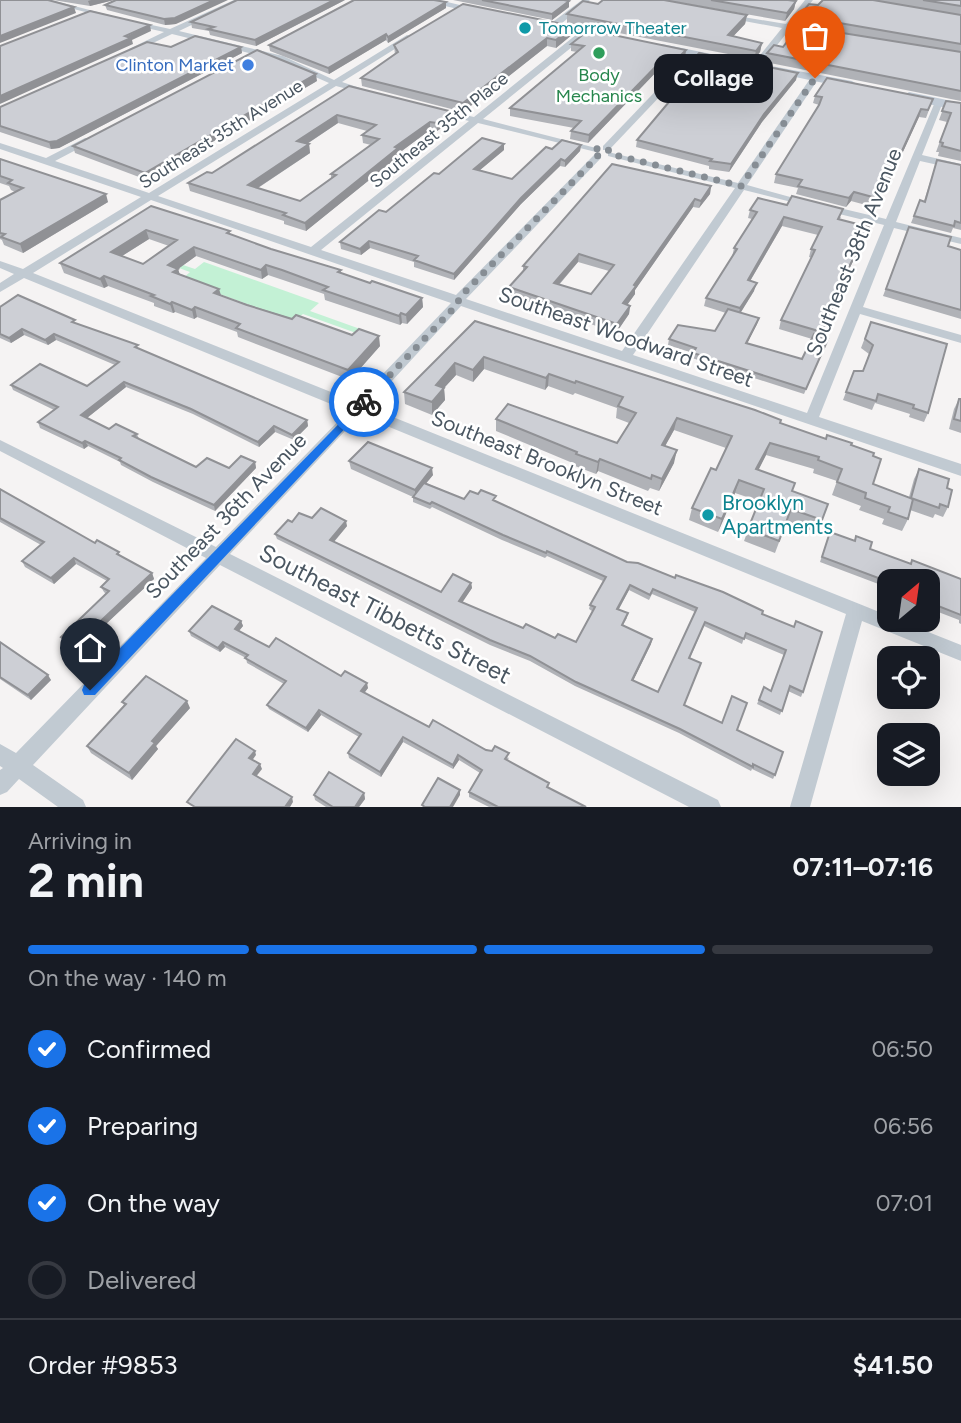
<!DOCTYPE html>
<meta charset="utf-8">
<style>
:root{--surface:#171b24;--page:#242831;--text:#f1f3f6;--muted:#9ea1a6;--line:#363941;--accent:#1a73e8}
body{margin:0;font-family:Figtree,sans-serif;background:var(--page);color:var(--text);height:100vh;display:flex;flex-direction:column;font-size:26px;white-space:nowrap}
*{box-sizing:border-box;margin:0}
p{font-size:23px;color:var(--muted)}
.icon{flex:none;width:38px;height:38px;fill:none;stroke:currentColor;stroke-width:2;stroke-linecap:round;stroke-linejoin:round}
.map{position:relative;height:807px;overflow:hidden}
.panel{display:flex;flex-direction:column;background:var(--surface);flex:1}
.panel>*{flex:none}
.needle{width:46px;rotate:29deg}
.fabs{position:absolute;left:877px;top:569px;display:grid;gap:14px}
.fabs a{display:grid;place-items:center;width:63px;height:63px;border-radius:14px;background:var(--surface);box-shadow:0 7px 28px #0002;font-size:35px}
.pin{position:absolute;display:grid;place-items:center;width:60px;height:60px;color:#fff;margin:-72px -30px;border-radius:50% 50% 50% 0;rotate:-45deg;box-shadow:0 0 7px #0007}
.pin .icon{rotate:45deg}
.courier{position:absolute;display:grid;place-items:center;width:70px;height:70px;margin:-35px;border:5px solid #1a73e8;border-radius:50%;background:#fff;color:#222;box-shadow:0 2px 9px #0007}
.bubble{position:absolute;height:49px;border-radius:14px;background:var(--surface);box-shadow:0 7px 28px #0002;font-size:23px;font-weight:700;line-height:49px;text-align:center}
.head em{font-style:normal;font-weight:700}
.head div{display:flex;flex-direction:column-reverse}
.head{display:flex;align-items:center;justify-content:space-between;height:119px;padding:0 28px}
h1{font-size:46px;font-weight:700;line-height:52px}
.bar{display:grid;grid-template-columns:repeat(4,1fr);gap:10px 7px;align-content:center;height:84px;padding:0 28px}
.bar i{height:9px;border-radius:5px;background:var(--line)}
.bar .selected{background:var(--accent)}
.bar p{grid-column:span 4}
.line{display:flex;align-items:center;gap:18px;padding:0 28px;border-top:2px solid var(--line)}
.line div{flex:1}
ol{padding:0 28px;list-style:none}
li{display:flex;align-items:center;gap:21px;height:77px}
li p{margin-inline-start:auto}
li .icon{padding:7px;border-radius:50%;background:var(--accent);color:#fff;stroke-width:4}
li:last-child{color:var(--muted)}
li i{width:38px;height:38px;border:4px solid var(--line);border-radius:50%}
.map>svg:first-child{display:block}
</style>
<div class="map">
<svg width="961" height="807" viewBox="0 0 961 807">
<rect width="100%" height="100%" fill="#f5f3f3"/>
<polygon fill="#c3f1d5" points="204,262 319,303 310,311 363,330 359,334 303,314 294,321 181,280 190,272 179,268 183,265 195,269"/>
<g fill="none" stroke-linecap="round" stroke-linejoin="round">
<g fill="#c1cad2" fill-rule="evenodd">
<polygon points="38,0 51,0 109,15 105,17"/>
<path d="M234 0H244L179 31 283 56 334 80 407 35 414 37 342 82 366 90V94L336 86 158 196 311 247 469 121 434 112V108L474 117 582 30H588V34L483 119 596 148V152L478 123 321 250 456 295 595 154H601V158L466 299 622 351 735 188 608 156V152L738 183 812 76H818L819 78 747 185 812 203 807 206 744 190 633 355 807 413 884 225 823 210 822 208 827 205 886 219 935 102 942 100 943 102 922 155 961 164V170L920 161 896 222 961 238V244L894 228 863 307 961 335V343L860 314 819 417 961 464V476L461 306 368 407 862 605 889 616V620H898L961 645V661L862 621 810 807H790L846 614 360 415 230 554 718 800 721 807H689L220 565 33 765 83 800 86 807H58L19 779 7 792 0 795V770L3 768 0 766V744L16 753 206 558 0 451V440L216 547 348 411 24 278 0 292V283L14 274 0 268V261L23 269 141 197 0 149V143L46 158 85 138H91V142L55 161 149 193 329 83 277 60 172 34 136 51 129 49 164 32 129 24V20L170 29ZM151 200 451 303 356 402 33 273Z"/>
<polygon points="582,0 590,0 556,28 550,28 550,24"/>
<polygon points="805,0 813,0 792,26 818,30 818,34 789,30 759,68 753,68 753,64 782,28 728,18 725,18 725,14 786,24"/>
<polygon points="693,52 700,54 609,150 603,150 603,146"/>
</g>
<g fill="#c1cbd6" fill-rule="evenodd">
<polygon points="419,0 439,0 489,12 484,15"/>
<polygon points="548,22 611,34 616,37 611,40 544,27 543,25"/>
<polygon points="662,44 721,56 727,59 721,62 658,49 657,47"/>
<polygon points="771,66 852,81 858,85 852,89 767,71 767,67"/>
<polygon points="909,92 961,103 961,111 905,99 903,96"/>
</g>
</g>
<g fill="#b0b2b7" fill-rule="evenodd">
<polygon points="53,0 114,0 90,6"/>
<polygon points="116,0 176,24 165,25 107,10 105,5"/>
<polygon points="345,0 256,46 210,35 209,31 192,28 191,22"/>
<polygon points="453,0 565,0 569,1 569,7 552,20"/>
<polygon points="603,0 792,0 796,1 794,9 785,21 665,0 747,15 745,24 733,36 762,43 760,52 754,59 567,23 567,14 598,4"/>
<polygon points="823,0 961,0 961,101 765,62 767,53 783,47 889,41 797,24 799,16 818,5"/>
<polygon points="446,8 388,43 386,40 329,74 270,51 269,45"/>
<polygon points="573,26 573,34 556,48 547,46 463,112 362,86 361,78 395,55 394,45"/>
<polygon points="571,44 686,50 685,57 676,66 668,65 664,69 660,68 588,143 570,139 571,131 574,128 510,116 510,108 577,52 571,51"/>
<polygon points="171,47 241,47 242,53 59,148 51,149 0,132 0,107"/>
<polygon points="691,62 796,80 762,122 729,172 709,169 709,166 636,147 637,140 695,70 689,69"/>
<polygon points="317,81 147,180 75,153 73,146"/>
<path d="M349 86 453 112V120L437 131 430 130 399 153V156L306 231 284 224V221L190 191 188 183 212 173ZM338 123 367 131 362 135 363 143 371 145 331 174V178L300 201 258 188 310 153 309 144H307Z"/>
<polygon points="815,96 933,99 926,118 919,117 877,208 851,201 846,207 796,194 798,188 774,183 776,174 819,105 813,103"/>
<polygon points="946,101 961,103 961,161 938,156 939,152 936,152 947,122 939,120"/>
<polygon points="581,145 580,151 565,167 560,166 521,204 454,280 414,267 414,262 370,248 361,255 341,249 340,242 386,212 439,174 504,150 480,170 512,179 552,149"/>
<polygon points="0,159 108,202 23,253 4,245 2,240 0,239 0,200 15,192 11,190 9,186 0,183"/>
<polygon points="937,160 961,165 961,230 953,228 951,233 911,223 920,200 924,201"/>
<path d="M711 186 710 194 699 208 693 207 635 290V294L627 305 630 306 629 314 616 333 509 295V287L523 272V266ZM578 262 609 271 591 294 559 285Z"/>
<path d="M787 205 841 217 839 220 869 227 866 235 844 279 821 337 826 344 804 394 692 358 693 353 668 345 669 339 715 331 726 313 704 306 706 298 732 257 734 248 752 219 748 218 750 210ZM782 226 818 235 811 249 809 257 812 258 781 320 779 329 812 339 802 359 747 343 757 324 759 318 740 313 754 291 750 281Z"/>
<path d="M151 206 230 231V234L271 249 341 270V273L370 283 422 298 423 307 407 324 402 323 400 325 325 300 324 294 283 280 268 275 262 279 196 256 178 269 180 275 221 296 380 346 350 380 238 337 237 332 197 317 194 319 175 312 173 313 154 306V303L108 286 104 288 64 273 60 263ZM149 239 169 246 143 264 122 256Z"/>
<polygon points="909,227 948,246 961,250 961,319 883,296"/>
<polygon points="0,307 76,323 307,420 308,426 294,440 275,432 259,447 193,414 126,387 87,418 109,429 137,434 139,439 196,467 229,468 255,462 256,468 215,511 153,482 121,465 120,462 88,446 84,449 40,428 38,422 54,410 13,390 11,385 87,386 115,365 56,340 48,345 24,335 11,343 0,338"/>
<polygon points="475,321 826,439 851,445 873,456 873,484 909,497 914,479 919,469 947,488 948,507 943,517 935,514 933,518 910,510 908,519 902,531 882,524 884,519 859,510 861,506 832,495 837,481 813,473 814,469 766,455 758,470 792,491 822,520 817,533 787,521 775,553 744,541 759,501 735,493 718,532 689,520 692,508 716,470 726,448 674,430 665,446 674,463 659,491 650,488 648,491 598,471 596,474 575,466 575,464 496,431 496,419 617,443 629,423 616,418 617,408 575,393 573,395 548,386 545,390 484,369 473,382 456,375 444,388 445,400 432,415 405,404 404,392"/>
<polygon points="871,322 928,413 924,422 909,417 910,414 875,403 872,410 843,400 854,371 863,371 869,354 861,348"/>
<polygon points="959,399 961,399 961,433 949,429 954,409"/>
<path d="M349 461 433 475 426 483 464 499 496 501 627 562 675 578 793 627 803 692 801 697 788 691 780 715 757 704 764 687 771 691 784 655 744 638 742 644 704 626 690 658 684 705 737 730 775 775 773 779 752 769 751 771 679 733 575 686 530 661 490 645 277 539 275 534 292 522 312 518 347 526 334 542 441 592 471 583 472 588 462 602 523 628 555 638 576 642 592 611 589 609 590 605 603 581 547 556 545 558 502 540 432 507 430 509 413 502V497L351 469ZM629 590 649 600 652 594 695 612 658 692 633 681 651 644 652 639 623 625 627 618 619 609Z"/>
<polygon points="0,489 95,543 152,573 154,579 77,651 65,643 61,637 106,594 104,592 101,587 107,581 76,564 54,584 25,567 22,561 41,545 0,522"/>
<polygon points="856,536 870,549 910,564 912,560 961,579 961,624 959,623 959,620 928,608 928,581 889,581 889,588 820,562 828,537 854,541"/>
<polygon points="241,621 243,626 239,631 269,647 368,688 364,693 429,727 509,758 507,760 548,788 586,807 489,807 469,797 469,792 480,773 459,760 453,769 403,742 381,777 349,758 348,753 359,737 321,715 308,732 269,709 267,705 284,684 247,663 246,658 225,647 220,652 191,636 189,631"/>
<polygon points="0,642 51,680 31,700 0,679"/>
<polygon points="122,702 190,708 156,746 158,749 132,780 91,753 87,746 124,705"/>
<polygon points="364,793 365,799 359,807 326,807 315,800 314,795"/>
</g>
<g fill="#909195">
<polygon points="91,0 114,0 90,6 88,1"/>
<polygon points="214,0 228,0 176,24 165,25 164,19"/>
<polygon points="334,0 345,0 256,46 255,40"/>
<polygon points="569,1 569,7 552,20 552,14"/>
<polygon points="796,1 794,9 785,21 787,13"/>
<polygon points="446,2 446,8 388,43 388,37"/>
<polygon points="74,7 76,13 0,43 0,36"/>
<polygon points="747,15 745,24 726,44 728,35"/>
<polygon points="150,25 151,31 132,40 133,44 0,104 0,96"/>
<polygon points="573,26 573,34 556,48 556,40"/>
<polygon points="386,34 386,40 329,74 328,68"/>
<polygon points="547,38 547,46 463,112 463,103"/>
<polygon points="762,43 760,52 754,59 756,51"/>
<polygon points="241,47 242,53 59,148 51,149 49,142"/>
<polygon points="686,50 685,57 676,66 677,59"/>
<polygon points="669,57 668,65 664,69 665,62"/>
<polygon points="661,61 660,68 588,143 589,135"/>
<polygon points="798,73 796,80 762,122 729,172 731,164 764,114"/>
<polygon points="316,74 317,81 147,180 145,173"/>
<polygon points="921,109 919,117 877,208 880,199"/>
<polygon points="453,112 453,120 437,131 437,123"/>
<polygon points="337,115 338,123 299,149 297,141"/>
<polygon points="430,122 430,130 399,153 399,156 306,231 305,223 395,147"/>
<polygon points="309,144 310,153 250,193 248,185"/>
<polygon points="504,144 504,150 474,175 474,169"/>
<polygon points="581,145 580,151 565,167 565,161"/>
<polygon points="561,159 560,166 521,204 454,280 454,274 521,198"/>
<polygon points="711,186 710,194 699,208 701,201"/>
<polygon points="854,192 851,201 846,207 849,198"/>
<polygon points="106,194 108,202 23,253 20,244"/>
<polygon points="695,199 693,207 635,290 635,294 622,312 623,303 634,285"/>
<polygon points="784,217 782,226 746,288 748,280"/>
<polygon points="869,227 866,235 844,279 819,341 847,271"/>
<polygon points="146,230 149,239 114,261 111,252"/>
<polygon points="369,241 370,248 361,255 360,249"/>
<polygon points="194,247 196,256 178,269 181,278 176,282 168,265"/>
<polygon points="579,254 578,262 553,291 554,283"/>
<polygon points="266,265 268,275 262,279 261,270"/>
<polygon points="104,276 108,286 104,288 100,279"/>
<polygon points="757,283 754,291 738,317 740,308"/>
<polygon points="219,289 222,298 214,293"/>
<polygon points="422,298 423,307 407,324 406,315"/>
<polygon points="172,302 175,312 173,313 170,304"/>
<polygon points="630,306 629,314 616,333 617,324"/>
<polygon points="195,307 197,317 194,319 192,310"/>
<polygon points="401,313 402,323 400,325 399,316"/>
<polygon points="759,318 757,324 745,348 746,343"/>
<polygon points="22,329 24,335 11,343 9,338"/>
<polygon points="54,334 56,340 48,345 45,340"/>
<polygon points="379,336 380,346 350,380 348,370"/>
<polygon points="484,357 484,369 473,382 473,370"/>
<polygon points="455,363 456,375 444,388 445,400 432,415 432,402 436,385"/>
<polygon points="549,374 548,386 545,390 546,378"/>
<polygon points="124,382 126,387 83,421 81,415"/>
<polygon points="677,418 674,430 659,457 662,445"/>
<polygon points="307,420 308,426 294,440 292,435"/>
<polygon points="274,426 275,432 259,447 258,442"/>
<polygon points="85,441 88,446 84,449 82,443"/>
<polygon points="770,443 766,455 753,481 756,469"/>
<polygon points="677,450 674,463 659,491 662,479"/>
<polygon points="600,459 598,471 596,474 598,462"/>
<polygon points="255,462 256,468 215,511 214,505"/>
<polygon points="432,468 433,475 415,497 415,490"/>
<polygon points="739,480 735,493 718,532 722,519"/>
<polygon points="346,521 347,526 331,545 330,540"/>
<polygon points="74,558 76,564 54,584 51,578"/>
<polygon points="152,573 154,579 77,651 74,646"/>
<polygon points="471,583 472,588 460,606 459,601"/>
<polygon points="630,585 629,590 616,614 617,609"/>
<polygon points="241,621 243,626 237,633 235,629"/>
<polygon points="652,639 651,644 631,685 632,680"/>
<polygon points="223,642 225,647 220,652 218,648"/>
<polygon points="48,675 51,680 31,700 28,695"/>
<polygon points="367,683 368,688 362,696 361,691"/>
<polygon points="187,701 190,708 156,746 158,749 132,780 129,773 152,741"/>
<polygon points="319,710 321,715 308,732 306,728"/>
<polygon points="403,737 403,742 381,777 380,772"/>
<polygon points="255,751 256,755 251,762 249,758"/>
<polygon points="458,755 459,760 453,769 453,765"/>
<polygon points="260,764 262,769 255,778 253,774"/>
<polygon points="460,790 460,795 453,807 450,807"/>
<polygon points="364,793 365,799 359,807 355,807"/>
<polygon points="292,797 293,802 290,807 285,807"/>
</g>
<g fill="#cdcfd5" stroke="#909195" stroke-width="2" fill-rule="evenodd">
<polygon points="0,0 48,0 74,7 0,36"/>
<polygon points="116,0 214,0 175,18 164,19 105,5"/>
<polygon points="237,0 334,0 255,40 208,29 214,27 191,22"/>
<polygon points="354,0 434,0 446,2 388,37 386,34 328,68 269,45"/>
<polygon points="482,0 564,0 569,1 552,14"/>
<polygon points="603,0 664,0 747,15 728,35 762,43 756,51 567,14 583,1 598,4"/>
<polygon points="711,0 788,0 796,1 787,13"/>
<polygon points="823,0 873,0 961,15 961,44 799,16 809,4 818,5"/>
<polygon points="923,0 961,0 961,6"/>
<polygon points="463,4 573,26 556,40 547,38 463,103 361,78 398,52 394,45"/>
<polygon points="90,11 150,25 125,36 131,38 0,96 0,46"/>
<polygon points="799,26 961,52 961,91 767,53 774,45 783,47"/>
<polygon points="589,30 686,50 677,59 669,57 665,62 661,61 589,135 571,131 581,121 510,108 584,46 571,44"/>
<polygon points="195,36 241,47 57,141 49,142 0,126 0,107 147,42 171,47"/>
<polygon points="257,50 316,74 145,173 73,146"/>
<polygon points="699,53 798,73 764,114 731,164 710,161 712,159 637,140 701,64 691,62"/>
<polygon points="827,78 933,99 928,110 921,109 880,199 854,192 849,198 798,186 802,180 776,174 819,105 822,97 815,96"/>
<path d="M349 86 453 112 437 123 430 122 395 147 398 148 305 223 283 215 286 213 188 183 207 172 212 173ZM337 115 376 125 362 135 379 139 331 174 336 175 300 201 248 185 309 144 297 141Z"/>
<polygon points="946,101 961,103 961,151 942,146 943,143 940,142 951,113 942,111"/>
<polygon points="482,138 504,144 474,169 512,179 546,147 552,149 562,140 581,145 565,161 561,159 521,198 454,274 414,260 418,256 369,241 360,249 340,242 379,210 386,212 434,173 439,174"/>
<polygon points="0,159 106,194 20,244 1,237 5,234 0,233 0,200 23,188 8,183 12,180 0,176"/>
<polygon points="937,160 961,165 961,223 955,221 954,226 914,216 920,200 925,202"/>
<path d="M612 164 711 186 701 201 695 199 634 285 636 286 623 303 630 306 617 324 509 287 527 267 523 266ZM579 254 614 265 591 294 554 283Z"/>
<polygon points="792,196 843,209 838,219 869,227 847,271 822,332 781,320 815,250 811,249 822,227 784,217 748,280 757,283 740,308 706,298 737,249 734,248 757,212 750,210 758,198 787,205"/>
<path d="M151 206 230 231 227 233 271 249 341 270 338 272 370 283 372 281 422 298 406 315 401 313 399 316 323 290 328 287 282 270 266 265 261 270 194 247 168 265 178 269 173 272 219 289 214 293 247 305 292 319 296 315 352 335 359 329 379 336 348 370 236 328 240 324 195 307 192 310 172 302 170 304 151 296 154 295 104 276 100 279 60 263ZM146 230 177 240 143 264 111 252Z"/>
<polygon points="909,227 951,237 948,246 961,250 961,310 886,289"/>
<polygon points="18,295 75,320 72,322 138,345 135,347 307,420 292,435 274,426 258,442 191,409 124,382 81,415 109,429 116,424 137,434 133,436 196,467 207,458 229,468 241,456 255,462 214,505 151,477 119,460 121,458 85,441 82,443 38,422 58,407 11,385 40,364 87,386 119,362 54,334 45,340 22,329 9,338 0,334 0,307"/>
<polygon points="728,309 759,318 746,343 802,359 814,334 828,339 806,389 693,353 696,348 669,339 678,325 715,331"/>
<polygon points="475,321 755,410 781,420 780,423 826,439 827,435 852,443 851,445 874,453 873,456 881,459 873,484 913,499 908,519 888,512 890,507 865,498 866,493 837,482 842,469 818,460 819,457 770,443 756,469 795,483 792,491 828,504 822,520 791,509 779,541 748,529 764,489 739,480 722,519 692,508 711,468 716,470 732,436 677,418 662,445 677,450 662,479 652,475 651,479 600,459 598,462 576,454 577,452 496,419 508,404 617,443 636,413 618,406 623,397 576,381 575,383 549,374 546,378 484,357 473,370 455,363 436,385 444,388 432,402 404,392"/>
<polygon points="871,322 947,344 928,413 913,408 914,405 878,394 876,401 846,392 854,371 863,371 873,345 865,339"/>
<polygon points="959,399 961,399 961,421 954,419"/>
<polygon points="368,442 432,468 415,490 349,461"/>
<polygon points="919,469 949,479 947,488 952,490 948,507 940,504 939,508 911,498"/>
<path d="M424 483 464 499 470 491 478 494 481 490 496 496 493 500 627 562 638 563 675 578 676 575 723 592 763 611 762 614 794 627 796 621 822 632 803 692 790 686 782 711 759 700 764 687 771 691 786 650 746 633 744 639 705 622 689 658 701 663 684 705 722 723 732 696 747 703 737 730 783 752 775 775 753 764V767L680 729 576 682 530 656 490 640 275 534 288 520 292 522 299 513 312 518 321 508 346 521 330 540 441 592 453 574 471 583 459 601 523 628 526 624 555 638 558 634 576 642 595 607 590 605 606 577 547 551 546 553 503 535 432 502 430 504 413 497ZM630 585 650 595 653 589 697 608 658 692 632 680 652 639 622 625 628 613 617 609Z"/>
<polygon points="0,489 95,543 97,540 119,552 117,554 152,573 74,646 61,637 109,591 101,587 109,579 74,558 51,578 22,561 44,542 0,518"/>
<polygon points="830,532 855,541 856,536 872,542 870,549 911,564 912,560 961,579 961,615 928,602 928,581 889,582 822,557"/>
<polygon points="212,606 241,621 235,629 269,647 276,638 341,676 345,671 367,683 361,691 429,727 433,720 486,750 492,751 495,746 509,753 505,759 549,783 547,787 586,807 498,807 469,792 482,770 458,755 453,765 403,737 380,772 348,753 361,734 319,710 306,728 267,705 286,681 245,658 248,655 223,642 218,648 189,631"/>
<polygon points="0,642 48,675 28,695 0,677"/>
<polygon points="146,676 187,701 152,741 155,743 129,773 87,746 126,704 122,702"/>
<polygon points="236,739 255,751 249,758 260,764 253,774 292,797 285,807 195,807 187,802"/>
<polygon points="329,772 364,793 355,807 333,807 314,795"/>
<polygon points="438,778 460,790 450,807 425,807 422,805"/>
</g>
<polygon fill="#1a73e8" points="364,398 368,399 368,404 95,695 84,695 82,690 84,685"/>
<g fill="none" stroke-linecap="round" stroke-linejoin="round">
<polyline stroke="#868d94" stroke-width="7" stroke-dasharray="0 12.6" points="364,402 453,309 463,294 598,156 593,153 594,149 607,148 611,154 741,186 815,78"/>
</g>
<g fill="#0f9aa8" stroke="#fff" stroke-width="2.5">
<circle cx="525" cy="28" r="7"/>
<circle cx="708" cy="515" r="7"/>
</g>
<circle fill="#2e9e5b" stroke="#fff" stroke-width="2.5" cx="599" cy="53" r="7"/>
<circle fill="#3f7fe0" stroke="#fff" stroke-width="2.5" cx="248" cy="65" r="7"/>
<g text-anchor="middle" stroke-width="5" stroke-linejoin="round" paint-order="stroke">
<g font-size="18" fill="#0d838f" stroke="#fff" text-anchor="start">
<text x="539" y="34">Tomorrow Theater</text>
</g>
<g font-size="18" fill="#366cbe" stroke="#fff" text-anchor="end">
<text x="234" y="71">Clinton Market</text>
</g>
<g font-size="18" fill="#27864d" stroke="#fff">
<text x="599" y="81">Body<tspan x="599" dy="21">Mechanics</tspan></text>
</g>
<g font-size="18" fill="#4a5661" stroke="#fff">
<text transform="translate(439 130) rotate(-39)" y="6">Southeast 35th Place</text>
<text transform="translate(221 134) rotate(-32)" y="6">Southeast 35th Avenue</text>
</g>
<g font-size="21" fill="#4a5661" stroke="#fff">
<text transform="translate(854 252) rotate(-68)" y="7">Southeast 38th Avenue</text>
<text transform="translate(626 337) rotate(19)" y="7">Southeast Woodward Street</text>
<text transform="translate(547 463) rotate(22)" y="7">Southeast Brooklyn Street</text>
<text transform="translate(226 516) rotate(-46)" y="7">Southeast 36th Avenue</text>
</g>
<g font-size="21" fill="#0d838f" stroke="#fff" text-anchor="start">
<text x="722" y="510">Brooklyn<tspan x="722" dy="24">Apartments</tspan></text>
</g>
<g font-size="24" fill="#4a5661" stroke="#fff">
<text transform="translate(385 614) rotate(27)" y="8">Southeast Tibbetts Street</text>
</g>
</g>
</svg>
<div class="fabs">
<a><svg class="needle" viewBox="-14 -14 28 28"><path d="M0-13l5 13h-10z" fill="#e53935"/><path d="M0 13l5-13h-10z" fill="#9ea1a6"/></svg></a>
<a><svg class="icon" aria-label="locate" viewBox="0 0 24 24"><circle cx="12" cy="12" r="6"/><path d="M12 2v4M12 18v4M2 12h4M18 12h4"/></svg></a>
<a><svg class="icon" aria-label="layers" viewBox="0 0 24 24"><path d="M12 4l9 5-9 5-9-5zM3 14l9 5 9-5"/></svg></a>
</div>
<div class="pin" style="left:815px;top:78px;background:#ea580c"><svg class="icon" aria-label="bag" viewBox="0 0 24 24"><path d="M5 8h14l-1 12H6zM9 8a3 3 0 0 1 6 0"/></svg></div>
<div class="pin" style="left:90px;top:690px;background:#1f2937"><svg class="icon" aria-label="home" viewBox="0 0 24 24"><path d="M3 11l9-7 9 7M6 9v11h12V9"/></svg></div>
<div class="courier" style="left:364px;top:402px"><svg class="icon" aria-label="bike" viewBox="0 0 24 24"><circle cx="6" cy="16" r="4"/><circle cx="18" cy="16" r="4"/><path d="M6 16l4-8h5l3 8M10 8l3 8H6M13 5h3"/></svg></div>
<div class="bubble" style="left:654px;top:54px;width:119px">Collage</div>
</div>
<section class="panel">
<div class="head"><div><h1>2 min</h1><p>Arriving in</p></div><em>07:11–07:16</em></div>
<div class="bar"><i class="selected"></i><i class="selected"></i><i class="selected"></i><i></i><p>On the way · 140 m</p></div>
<ol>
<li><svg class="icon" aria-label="check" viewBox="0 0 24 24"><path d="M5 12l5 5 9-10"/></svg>Confirmed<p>06:50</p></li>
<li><svg class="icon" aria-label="check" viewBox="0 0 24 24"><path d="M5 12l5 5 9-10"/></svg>Preparing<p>06:56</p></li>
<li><svg class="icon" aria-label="check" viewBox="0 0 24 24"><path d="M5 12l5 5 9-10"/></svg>On the way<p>07:01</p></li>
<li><i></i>Delivered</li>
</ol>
<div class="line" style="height:91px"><div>Order #9853</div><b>$41.50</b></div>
</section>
